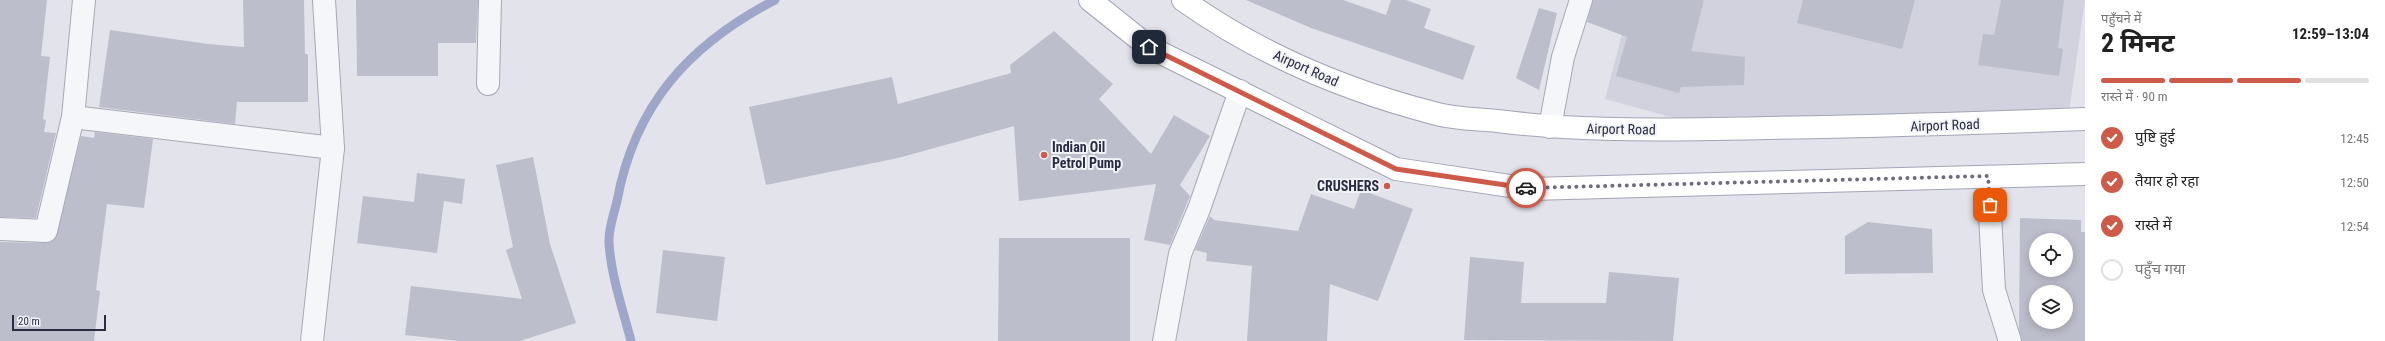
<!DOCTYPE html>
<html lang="hi">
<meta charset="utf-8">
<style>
:root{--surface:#fff;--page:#f6f6f6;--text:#222;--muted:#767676;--line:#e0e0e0;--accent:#ce5b49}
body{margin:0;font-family:"Roboto Condensed","Noto Sans Devanagari",sans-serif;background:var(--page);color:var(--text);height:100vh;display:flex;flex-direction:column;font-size:15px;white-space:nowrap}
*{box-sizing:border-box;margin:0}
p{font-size:13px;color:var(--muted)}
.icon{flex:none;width:22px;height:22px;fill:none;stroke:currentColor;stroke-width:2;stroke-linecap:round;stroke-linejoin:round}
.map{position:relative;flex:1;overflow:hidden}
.drawer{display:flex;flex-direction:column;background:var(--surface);width:300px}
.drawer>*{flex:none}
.controls{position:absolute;left:2029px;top:233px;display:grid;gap:8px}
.controls a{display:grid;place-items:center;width:44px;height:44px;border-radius:50%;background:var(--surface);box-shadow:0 2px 10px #0003;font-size:20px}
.scale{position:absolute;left:12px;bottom:10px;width:94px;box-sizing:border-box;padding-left:4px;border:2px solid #2a2c43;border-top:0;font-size:11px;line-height:14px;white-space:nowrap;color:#2a2c43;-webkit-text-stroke:3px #f2f3f8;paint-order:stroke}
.pin{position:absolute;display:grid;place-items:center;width:34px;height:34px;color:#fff;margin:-17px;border-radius:8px;box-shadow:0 2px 6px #0006}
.courier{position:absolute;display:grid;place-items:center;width:40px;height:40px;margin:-20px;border:3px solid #ce5b49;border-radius:50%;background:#fff;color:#222;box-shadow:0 1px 5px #0007}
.head em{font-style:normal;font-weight:700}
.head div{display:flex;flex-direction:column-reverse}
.head{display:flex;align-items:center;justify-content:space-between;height:68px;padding:0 16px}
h1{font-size:26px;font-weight:700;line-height:30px}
.bar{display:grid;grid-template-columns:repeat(4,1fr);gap:6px 4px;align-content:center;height:48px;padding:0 16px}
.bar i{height:5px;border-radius:3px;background:var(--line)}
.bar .current{background:var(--accent)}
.bar p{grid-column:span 4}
ol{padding:0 16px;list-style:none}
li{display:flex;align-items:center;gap:12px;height:44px}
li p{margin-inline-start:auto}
li .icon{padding:4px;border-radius:50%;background:var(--accent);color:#fff;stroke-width:4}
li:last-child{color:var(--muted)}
li i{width:22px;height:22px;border:2px solid var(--line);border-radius:50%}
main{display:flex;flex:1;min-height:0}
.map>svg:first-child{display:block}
</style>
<main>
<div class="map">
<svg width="2085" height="341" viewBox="0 0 2085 341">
<rect width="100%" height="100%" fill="#e3e3eb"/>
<polygon fill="#d1d2dd" points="1631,0 2085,0 2069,112 1686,121 1605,99"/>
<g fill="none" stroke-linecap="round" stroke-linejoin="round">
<path stroke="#9ea7ca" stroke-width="9" d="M631 341C623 310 611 276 609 243 608 230 614 214 617 201 635 104 689 45 775 0"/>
</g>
<g fill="#bdbecb" fill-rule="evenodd">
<polygon points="0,0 47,0 41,56 50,57 43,119 46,120 44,132 56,133 36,218 0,217"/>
<polygon points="243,0 304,0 305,54 308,54 308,102 237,102 235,124 99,107 110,30 208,44 244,47"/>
<polygon points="356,0 478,0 476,43 438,43 438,76 357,76"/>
<polygon points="1246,0 1343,0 1386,15 1391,0 1406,0 1431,9 1424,28 1475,46 1463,80 1311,28"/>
<polygon points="1593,0 1704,0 1691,51 1745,57 1744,85 1681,87 1679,93 1616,76 1627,37 1587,22"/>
<polygon points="1803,0 1915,0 1902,49 1797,23"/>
<polygon points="2001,0 2064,0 2058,48 2063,49 2059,76 1978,65 1983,34 1994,35"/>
<polygon points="1539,8 1557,13 1539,90 1516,78"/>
<polygon points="1054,31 1113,84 1099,99 1151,154 1174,115 1210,136 1180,185 1190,196 1170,245 1144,240 1156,184 1019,201 1014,126 898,158 766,185 749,107 892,77 898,104 1011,73 1010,65"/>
<polygon points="95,132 153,139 144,208 107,204 96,290 100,291 94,341 0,341 0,242 45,243 55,239 81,136 94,138"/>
<polygon points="533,157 550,244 576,323 520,341 459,341 405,335 411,286 522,299 506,250 513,247 496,165"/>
<polygon points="417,173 465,179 462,204 444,201 437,253 357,243 363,196 414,202"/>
<polygon points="1361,190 1413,209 1378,301 1330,284 1327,341 1247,341 1252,266 1206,261 1207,253 1195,250 1210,216 1214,220 1298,231 1311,194 1354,209"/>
<path d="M2020 218 2081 220V232H2085V341H2022L2019 329ZM2036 240H2066V270H2036ZM2036 292H2066V322H2036Z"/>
<polygon points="1868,222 1932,229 1933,273 1845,274 1845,236"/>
<polygon points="999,238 1130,238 1130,341 998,341"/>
<polygon points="663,250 725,257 717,321 656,313"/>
<polygon points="1470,257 1524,262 1521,303 1606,303 1609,272 1679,278 1673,341 1464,340"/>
</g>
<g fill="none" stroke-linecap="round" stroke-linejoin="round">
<defs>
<g id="street">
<polyline points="488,84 490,0"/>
<polyline points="73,117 333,148"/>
<polyline points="1550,127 1563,57 1581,0"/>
<polyline points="1988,177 1994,290 2010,341"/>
<polyline points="0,229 46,231 73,117 84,0"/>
<polyline points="312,341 333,148 324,0"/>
<polyline points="1164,341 1180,254 1199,209 1240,91"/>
</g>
<g id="primary">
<polyline points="1090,0 1149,47 1396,169 1531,189 2085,174"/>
<path d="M1183 0C1259 54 1347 91 1437 114 1456 119 1478 119 1497 121 1568 130 1640 130 1712 129 1836 127 1961 124 2085 119"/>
</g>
</defs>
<use href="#street" stroke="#a8a8b5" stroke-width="24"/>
<use href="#primary" stroke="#a2a4b7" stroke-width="24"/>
<use href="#street" stroke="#f5f6f9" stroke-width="22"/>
<use href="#primary" stroke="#fff" stroke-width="22"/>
</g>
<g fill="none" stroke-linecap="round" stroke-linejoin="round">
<polyline stroke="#6b6c7e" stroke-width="4" stroke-dasharray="0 7.2" points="1526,188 1988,176 1990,205"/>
<polyline stroke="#ce5b49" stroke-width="5" points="1149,47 1396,169 1526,188"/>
</g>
<g fill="#ce5b49" stroke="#f2f3f8" stroke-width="1.5">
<circle cx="1044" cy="155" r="4"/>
<circle cx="1387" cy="186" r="4"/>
</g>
<g text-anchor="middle" stroke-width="4" stroke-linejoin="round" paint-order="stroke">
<g font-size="14" fill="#2a2c43" stroke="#f2f3f8">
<text transform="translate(1306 68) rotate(24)" y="5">Airport Road</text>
<text transform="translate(1945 125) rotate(-2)" y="5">Airport Road</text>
<text transform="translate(1621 129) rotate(1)" y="5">Airport Road</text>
</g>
<g font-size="14" font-weight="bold" fill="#2a2c43" stroke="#f2f3f8" text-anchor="start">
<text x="1052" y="152">Indian Oil<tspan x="1052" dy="16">Petrol Pump</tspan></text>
<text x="1379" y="191" text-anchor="end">CRUSHERS</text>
</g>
</g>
</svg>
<div class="controls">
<a><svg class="icon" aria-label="locate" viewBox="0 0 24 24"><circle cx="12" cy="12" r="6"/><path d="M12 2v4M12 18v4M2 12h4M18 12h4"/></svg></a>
<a><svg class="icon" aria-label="layers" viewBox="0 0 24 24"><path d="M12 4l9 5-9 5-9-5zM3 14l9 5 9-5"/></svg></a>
</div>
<div class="scale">20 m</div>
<div class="pin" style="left:1990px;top:205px;background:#ea580c"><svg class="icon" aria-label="bag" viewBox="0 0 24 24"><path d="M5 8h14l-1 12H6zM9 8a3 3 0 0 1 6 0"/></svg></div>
<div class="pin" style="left:1149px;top:47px;background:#1f2937"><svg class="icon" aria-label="home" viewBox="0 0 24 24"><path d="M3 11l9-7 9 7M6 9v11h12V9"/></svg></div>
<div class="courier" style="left:1526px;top:188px"><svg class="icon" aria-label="car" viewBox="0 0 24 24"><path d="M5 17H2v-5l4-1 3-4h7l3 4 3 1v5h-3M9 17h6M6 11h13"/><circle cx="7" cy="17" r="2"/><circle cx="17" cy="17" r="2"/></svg></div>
</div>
<section class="drawer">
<div class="head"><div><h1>2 मिनट</h1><p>पहुँचने में</p></div><em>12:59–13:04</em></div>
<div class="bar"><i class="current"></i><i class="current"></i><i class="current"></i><i></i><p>रास्ते में · 90 m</p></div>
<ol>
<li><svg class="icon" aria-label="check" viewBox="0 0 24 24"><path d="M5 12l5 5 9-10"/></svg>पुष्टि हुई<p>12:45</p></li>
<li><svg class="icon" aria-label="check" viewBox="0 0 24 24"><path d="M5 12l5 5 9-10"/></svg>तैयार हो रहा<p>12:50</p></li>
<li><svg class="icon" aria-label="check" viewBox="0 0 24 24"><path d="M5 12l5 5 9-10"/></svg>रास्ते में<p>12:54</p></li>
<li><i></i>पहुँच गया</li>
</ol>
</section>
</main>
